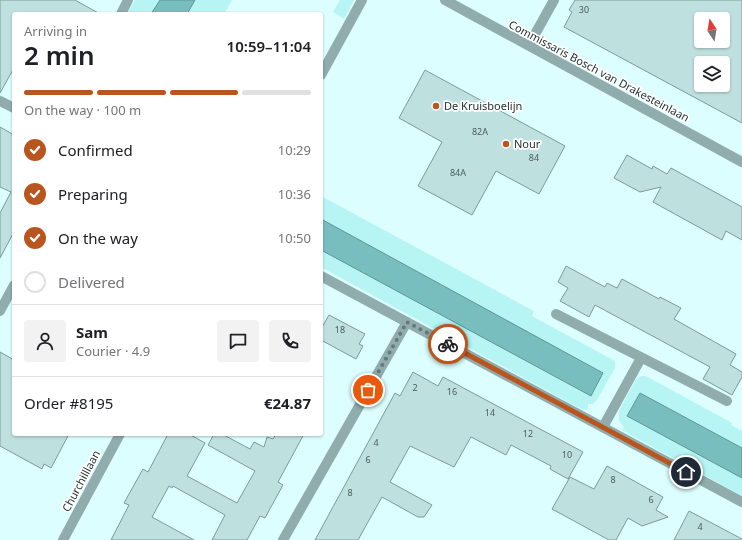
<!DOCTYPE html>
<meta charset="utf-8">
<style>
:root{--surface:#fff;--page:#f2f2f2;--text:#202124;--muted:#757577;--line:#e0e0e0;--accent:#b9551e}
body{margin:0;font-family:"Noto Sans",sans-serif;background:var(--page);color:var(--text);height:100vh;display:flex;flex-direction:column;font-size:15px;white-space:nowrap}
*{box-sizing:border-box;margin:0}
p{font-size:13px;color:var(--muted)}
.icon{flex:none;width:22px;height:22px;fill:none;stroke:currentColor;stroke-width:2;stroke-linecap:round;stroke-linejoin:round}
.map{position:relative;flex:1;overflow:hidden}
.details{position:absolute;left:12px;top:12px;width:311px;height:424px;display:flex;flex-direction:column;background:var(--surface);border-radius:4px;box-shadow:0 1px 3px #0004}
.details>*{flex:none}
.needle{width:26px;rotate:348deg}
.controls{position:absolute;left:694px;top:12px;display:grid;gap:8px}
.controls a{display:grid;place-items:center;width:36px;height:36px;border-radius:4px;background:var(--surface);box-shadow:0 1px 3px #0004;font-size:20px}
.pin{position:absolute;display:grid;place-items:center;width:34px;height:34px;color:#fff;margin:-17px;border:2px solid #fff;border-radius:50%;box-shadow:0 1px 4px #0007}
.courier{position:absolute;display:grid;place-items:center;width:40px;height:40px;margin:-20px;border:3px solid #b9551e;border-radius:50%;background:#fff;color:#222;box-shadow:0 1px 5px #0007}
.overview em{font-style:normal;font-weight:600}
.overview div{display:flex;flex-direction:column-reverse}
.overview{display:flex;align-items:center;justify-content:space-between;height:68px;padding:0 12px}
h1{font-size:26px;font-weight:600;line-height:30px}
.bar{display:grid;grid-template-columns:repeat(4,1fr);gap:6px 4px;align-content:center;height:48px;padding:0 12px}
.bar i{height:5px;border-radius:3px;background:var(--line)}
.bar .active{background:var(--accent)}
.bar p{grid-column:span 4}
.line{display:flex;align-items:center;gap:10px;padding:0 12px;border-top:1px solid var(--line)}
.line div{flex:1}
.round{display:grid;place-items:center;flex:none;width:42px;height:42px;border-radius:4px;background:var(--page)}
ol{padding:0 12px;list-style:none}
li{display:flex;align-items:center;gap:12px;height:44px}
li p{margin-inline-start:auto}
li .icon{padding:4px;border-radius:50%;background:var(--accent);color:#fff;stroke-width:4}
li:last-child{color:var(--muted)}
li i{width:22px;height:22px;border:2px solid var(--line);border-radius:50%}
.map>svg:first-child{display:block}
</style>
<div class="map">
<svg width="742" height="540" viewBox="0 0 742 540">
<rect width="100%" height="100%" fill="#dcfefe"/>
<g fill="#b7f5f5">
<polygon points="135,0 160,0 151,14 127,14"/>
<polygon points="195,0 232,0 224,14 187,14"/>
<polygon points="340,0 354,0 344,19 333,12"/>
<polygon points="321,196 534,311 532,316 615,361 615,368 597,400 593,404 588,404 588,410 581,409 321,267 321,250 590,396 595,390 603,373 321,219"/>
<polygon points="641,376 646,376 732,423 731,425 742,431 742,448 640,393 627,416 742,478 742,496 622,430 624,427 619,421 619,411 636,379"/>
</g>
<g fill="#79bebe" stroke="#609494">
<polygon points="160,0 195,0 187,14 151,14"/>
<polygon points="321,219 603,373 591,396 321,250"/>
<polygon points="640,393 742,448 742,478 627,416"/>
</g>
<g fill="#bee0df" stroke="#7c9b9b" fill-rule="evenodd">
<polygon points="0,0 75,0 100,14 14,14 14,68 0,93"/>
<path d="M575 0H742V123L564 27 572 12 569 10ZM701 19H723V41H701ZM701 63H723V85H701Z"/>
<polygon points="425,70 565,146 539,194 496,171 472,215 418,186 442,142 399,118"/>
<polygon points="0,127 14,135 14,232 0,258 0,213 11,192 0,187"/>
<polygon points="627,155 652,169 653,166 667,174 671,168 742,207 742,240 726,231 722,240 653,202 661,187 640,192 614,178"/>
<polygon points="566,266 605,287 607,283 617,288 622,279 659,299 660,297 681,308 674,319 736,354 730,365 742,372 742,377 732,395 703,379 710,367 595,305 589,317 560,301 568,288 558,282"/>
<polygon points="329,315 365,334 359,344 363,346 356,359 321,340 321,329"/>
<polygon points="0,352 14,360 14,434 69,434 51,468 44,464 42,469 0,446"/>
<polygon points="413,372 438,386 443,377 583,452 568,479 550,469 551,466 511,445 506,455 471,437 454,467 410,446 390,482 432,505 424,517 418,517 382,497 358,540 315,540 395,393 400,396"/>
<polygon points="168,434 189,434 205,443 187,476 237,503 255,471 208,445 214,434 222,434 250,449 254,442 264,447 267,437 273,439 276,434 304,434 278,482 283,485 265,518 260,516 247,540 212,540 225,515 173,486 172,488 169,486 152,517 194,540 111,540 129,505 124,503 143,469 148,472"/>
<polygon points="607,466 663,497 656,510 668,517 642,526 628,518 616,540 609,540 552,509 570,477 594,489"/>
<polygon points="689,511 742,539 742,540 674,540"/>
</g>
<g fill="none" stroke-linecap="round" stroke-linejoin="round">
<g stroke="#90acac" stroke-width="10">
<polyline points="445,0 742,162"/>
<polyline points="121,14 128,0"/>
<polyline points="529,45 554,0"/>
<polyline points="321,75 362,0"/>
<polyline points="0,101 14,108"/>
<polyline points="321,276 742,502"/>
<polyline points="0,311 14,285"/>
<polyline points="556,314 727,401"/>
<polyline points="603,427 641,358"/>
<polyline points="63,540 120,434"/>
<polyline points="283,540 407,322"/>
</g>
</g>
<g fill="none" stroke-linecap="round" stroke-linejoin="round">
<polyline stroke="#647979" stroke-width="4" stroke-dasharray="0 7.2" points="368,390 407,322 448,344"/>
<polyline stroke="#b9551e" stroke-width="5" points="448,344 686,472"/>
</g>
<g fill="#b9551e" stroke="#fff" stroke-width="1.5">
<circle cx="436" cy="106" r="4"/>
<circle cx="506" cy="144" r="4"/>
</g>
<g text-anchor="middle" stroke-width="3.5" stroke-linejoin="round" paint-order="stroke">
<g font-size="9" fill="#4a5d5c">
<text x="584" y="13">30</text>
<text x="480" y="135">82A</text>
<text x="534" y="161">84</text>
<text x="458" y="176">84A</text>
<text x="340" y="333">18</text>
<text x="415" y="391">2</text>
<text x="452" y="395">16</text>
<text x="490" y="416">14</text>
<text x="528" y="437">12</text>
<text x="376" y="446">4</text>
<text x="567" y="458">10</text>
<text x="368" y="463">6</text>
<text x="613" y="483">8</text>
<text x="350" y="496">8</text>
<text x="651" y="503">6</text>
<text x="700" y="530">4</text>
</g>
<g font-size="11" fill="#243131" stroke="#fff">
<text transform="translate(599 71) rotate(28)" y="4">Commissaris Bosch van Drakesteinlaan</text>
<text transform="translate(81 481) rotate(-62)" y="4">Churchilllaan</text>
</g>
<g font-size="11" fill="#243131" stroke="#fff" text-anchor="start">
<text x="444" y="110">De Kruisboelijn</text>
<text x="514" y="148">Nour</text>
</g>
</g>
</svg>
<div class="controls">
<a><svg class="needle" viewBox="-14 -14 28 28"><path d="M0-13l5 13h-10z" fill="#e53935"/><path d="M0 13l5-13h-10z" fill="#757577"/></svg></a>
<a><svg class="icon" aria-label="layers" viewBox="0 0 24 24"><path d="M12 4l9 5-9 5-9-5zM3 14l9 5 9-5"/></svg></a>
</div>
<div class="pin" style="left:368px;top:390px;background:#ea580c"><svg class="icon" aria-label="bag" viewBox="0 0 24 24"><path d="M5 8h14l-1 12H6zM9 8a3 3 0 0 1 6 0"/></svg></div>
<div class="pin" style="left:686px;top:472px;background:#1f2937"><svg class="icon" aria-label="home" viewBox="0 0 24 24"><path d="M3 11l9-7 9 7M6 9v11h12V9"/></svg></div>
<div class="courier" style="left:448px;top:344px"><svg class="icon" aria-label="bike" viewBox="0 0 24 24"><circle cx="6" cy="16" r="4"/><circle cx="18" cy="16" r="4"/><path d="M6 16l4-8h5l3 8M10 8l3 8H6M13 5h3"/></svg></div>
<section class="details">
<div class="overview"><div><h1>2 min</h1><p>Arriving in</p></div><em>10:59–11:04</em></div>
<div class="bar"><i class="active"></i><i class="active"></i><i class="active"></i><i></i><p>On the way · 100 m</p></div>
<ol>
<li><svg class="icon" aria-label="check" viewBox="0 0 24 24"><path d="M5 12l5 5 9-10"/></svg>Confirmed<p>10:29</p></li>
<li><svg class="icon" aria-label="check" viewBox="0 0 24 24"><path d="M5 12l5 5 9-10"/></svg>Preparing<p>10:36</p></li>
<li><svg class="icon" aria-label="check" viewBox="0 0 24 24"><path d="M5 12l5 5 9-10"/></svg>On the way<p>10:50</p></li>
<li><i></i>Delivered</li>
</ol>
<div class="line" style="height:72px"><a class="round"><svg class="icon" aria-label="person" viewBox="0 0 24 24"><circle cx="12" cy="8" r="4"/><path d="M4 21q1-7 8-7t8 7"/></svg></a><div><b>Sam</b><p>Courier · 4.9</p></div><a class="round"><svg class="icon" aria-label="chat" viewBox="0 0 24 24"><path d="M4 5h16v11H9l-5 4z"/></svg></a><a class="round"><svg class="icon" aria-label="phone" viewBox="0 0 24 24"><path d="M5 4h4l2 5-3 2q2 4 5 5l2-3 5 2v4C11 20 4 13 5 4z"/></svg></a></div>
<div class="line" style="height:52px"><div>Order #8195</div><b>€24.87</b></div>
</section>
</div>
